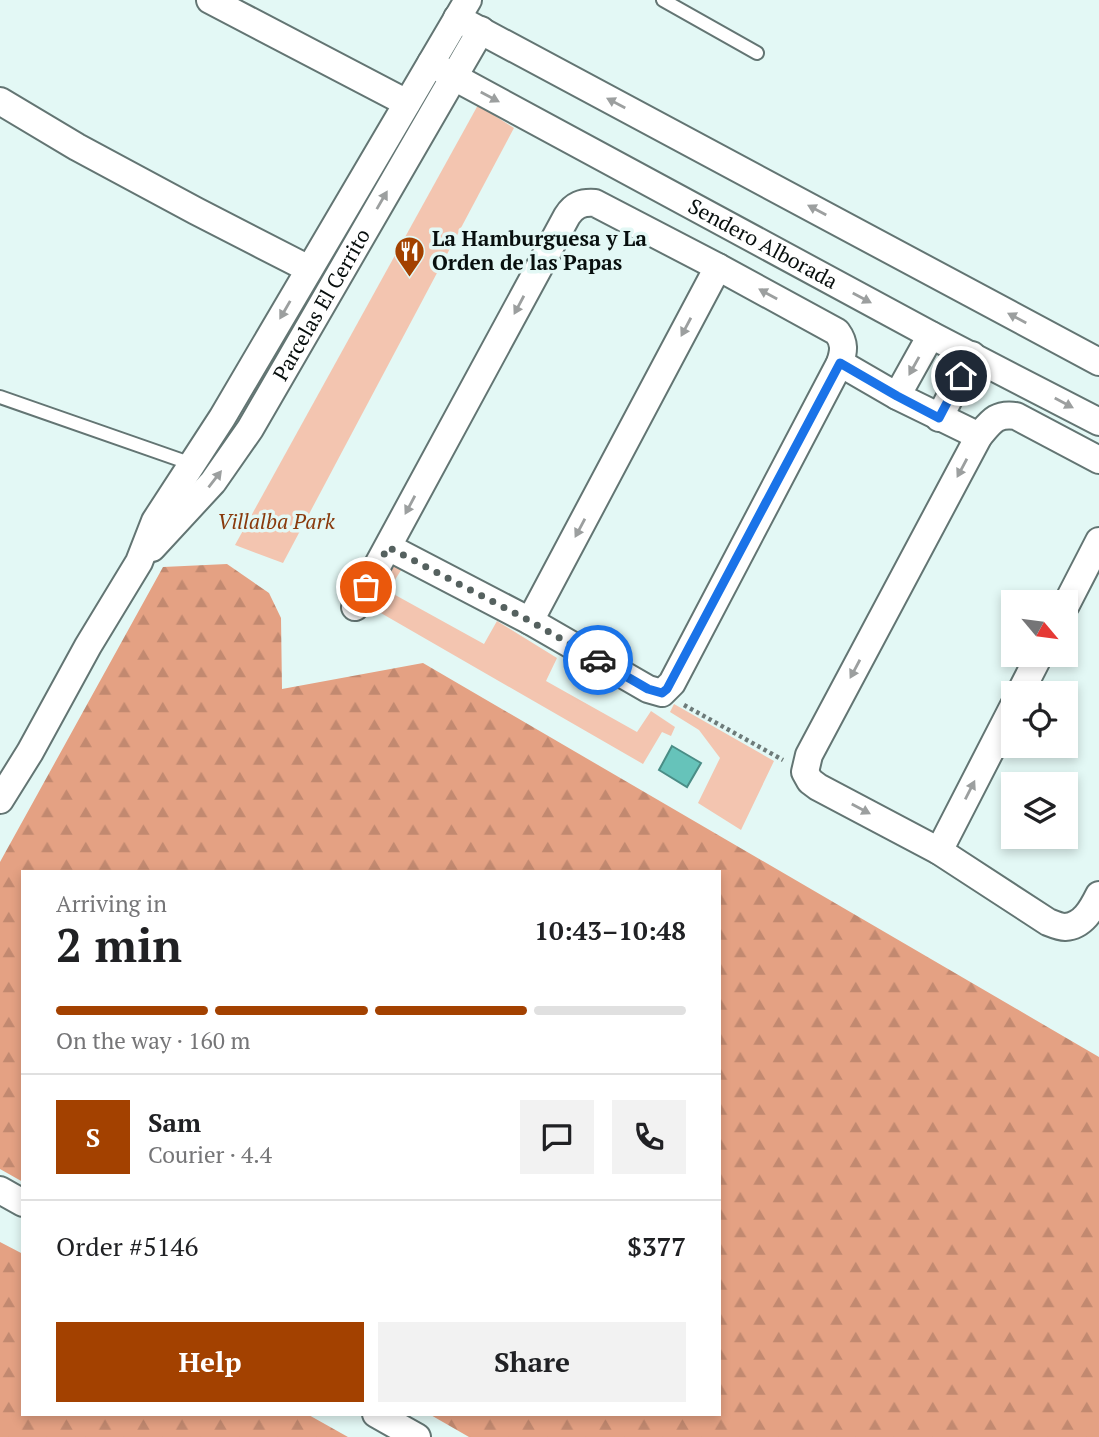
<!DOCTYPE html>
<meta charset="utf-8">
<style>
:root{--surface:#fff;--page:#f2f2f2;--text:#202124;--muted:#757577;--line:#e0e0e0;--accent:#a34100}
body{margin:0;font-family:"PT Serif",serif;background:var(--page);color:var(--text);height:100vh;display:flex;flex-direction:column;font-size:26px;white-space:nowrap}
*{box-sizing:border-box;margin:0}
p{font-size:23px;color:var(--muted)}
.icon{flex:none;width:38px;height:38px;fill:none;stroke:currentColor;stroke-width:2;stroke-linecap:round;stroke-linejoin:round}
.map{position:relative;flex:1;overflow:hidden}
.panel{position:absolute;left:21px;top:870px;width:700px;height:546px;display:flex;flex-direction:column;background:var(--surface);border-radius:0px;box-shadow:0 4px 10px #0003}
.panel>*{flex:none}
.needle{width:46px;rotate:119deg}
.controls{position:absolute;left:1001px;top:590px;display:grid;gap:14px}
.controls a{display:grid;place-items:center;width:77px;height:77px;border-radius:0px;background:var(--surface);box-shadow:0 4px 10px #0003;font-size:35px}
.pin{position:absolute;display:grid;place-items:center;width:60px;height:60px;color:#fff;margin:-30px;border:4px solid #fff;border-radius:50%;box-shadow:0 2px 7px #0007}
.courier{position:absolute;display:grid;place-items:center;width:70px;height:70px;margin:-35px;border:5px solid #1a73e8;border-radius:50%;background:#fff;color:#222;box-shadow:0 2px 9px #0007}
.headline em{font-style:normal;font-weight:700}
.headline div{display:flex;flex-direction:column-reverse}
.headline{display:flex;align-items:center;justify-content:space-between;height:119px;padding:0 35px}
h1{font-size:46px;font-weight:700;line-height:52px}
.bar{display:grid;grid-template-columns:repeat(4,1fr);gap:10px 7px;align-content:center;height:84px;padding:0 35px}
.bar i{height:9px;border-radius:5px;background:var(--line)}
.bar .current{background:var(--accent)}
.bar p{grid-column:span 4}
.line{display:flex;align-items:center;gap:18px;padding:0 35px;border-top:2px solid var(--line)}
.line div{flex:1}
.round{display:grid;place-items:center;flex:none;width:74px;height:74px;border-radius:0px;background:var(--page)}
.button{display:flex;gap:14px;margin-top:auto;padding:14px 35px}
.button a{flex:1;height:80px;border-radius:0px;background:var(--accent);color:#fff;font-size:28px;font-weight:700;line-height:80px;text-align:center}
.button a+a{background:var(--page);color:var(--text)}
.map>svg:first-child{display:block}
</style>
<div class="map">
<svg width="1099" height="1437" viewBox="0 0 1099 1437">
<defs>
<pattern id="forest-firs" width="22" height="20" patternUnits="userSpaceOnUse" patternTransform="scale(1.75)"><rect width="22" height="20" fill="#e4a183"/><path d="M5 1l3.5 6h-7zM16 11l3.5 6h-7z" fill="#c28970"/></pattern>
</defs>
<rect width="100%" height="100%" fill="#e3f8f5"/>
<g fill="url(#forest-firs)">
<polygon points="227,564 269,593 281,618 282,689 423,663 1099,1057 1099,1437 469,1437 429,1414 719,1414 719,872 23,872 23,1182 0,1169 0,862 163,567"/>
<polygon points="0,1242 23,1254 23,1414 307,1414 348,1437 0,1437"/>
</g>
<g fill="#f3c5b0">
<polygon points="478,105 514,128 283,563 235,545"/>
<polygon points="390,562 403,567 388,591 484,644 497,621 557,658 546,681 637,732 651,711 675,727 671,736 662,732 643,764 367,605"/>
<polygon points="674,704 774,761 741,830 698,803 720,758 699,730 670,712"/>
</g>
<polygon fill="#66c3ba" stroke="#4a8d86" stroke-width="2" points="672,746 701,763 687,787 659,770"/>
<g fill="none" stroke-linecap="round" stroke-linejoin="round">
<defs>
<g id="service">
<polyline points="663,0 757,53"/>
<polyline points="0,397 192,464"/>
</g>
<g id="minor">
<polyline points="210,0 407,103"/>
<polyline points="457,18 1099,362"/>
<path id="s1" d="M431 63 454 77 931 335 1099 422"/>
<polyline points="0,101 77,147 196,211 309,269"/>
<polyline points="840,363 897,396 979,436"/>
<polyline points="897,396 931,335"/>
<polyline points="939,418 972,355"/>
<path d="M1099 460 1016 416C996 413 991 422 979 436L809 755 805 772 810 781 818 787 939 851 1048 922C1053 924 1060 927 1065 927 1083 926 1092 909 1099 895"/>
<path id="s2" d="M152 548 213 482 250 429 481 30"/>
<polyline points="1066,605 1099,541"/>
<path d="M355 607 567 216C574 205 582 202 595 203L718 267 837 332C845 343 844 351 840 363L672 683 662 693 648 689 530 621 388 547"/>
<polyline points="530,621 718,267"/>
<polyline points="1020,693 1040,654"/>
<polyline points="0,800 30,752 88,646 139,562 155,521 222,418 468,0"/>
<polyline points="939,851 1013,707"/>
<polyline points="0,1190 23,1203"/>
<polyline points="376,1414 417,1437"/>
</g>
</defs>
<use href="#service" stroke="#637573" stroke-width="16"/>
<use href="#minor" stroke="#637573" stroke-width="30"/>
<polyline stroke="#6d7b79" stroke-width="4.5" stroke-dasharray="3.5 3.5" stroke-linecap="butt" points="684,705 783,760"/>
<use href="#service" stroke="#fff" stroke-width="12"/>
<use href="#minor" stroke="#fff" stroke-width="26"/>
</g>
<defs><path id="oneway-solid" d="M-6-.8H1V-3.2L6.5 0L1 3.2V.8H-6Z" transform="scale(1.75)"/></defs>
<g fill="#9c9f9f">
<use href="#oneway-solid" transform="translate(490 97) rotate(28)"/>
<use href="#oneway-solid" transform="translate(616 103) rotate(-152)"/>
<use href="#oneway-solid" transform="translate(382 200) rotate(-60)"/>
<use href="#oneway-solid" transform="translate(817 210) rotate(-152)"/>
<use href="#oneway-solid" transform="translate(768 294) rotate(-151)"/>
<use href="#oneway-solid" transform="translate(862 298) rotate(28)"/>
<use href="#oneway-solid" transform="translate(519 305) rotate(118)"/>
<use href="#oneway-solid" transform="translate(285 310) rotate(120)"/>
<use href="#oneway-solid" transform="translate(1017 318) rotate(-152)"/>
<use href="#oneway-solid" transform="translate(686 327) rotate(118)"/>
<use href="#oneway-solid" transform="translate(914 366) rotate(119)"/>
<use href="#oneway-solid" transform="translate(1064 403) rotate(28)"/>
<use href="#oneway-solid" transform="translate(962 468) rotate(118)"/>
<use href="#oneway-solid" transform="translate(215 479) rotate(-52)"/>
<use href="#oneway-solid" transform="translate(410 505) rotate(118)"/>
<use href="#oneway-solid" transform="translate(580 528) rotate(118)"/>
<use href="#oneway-solid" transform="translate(855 669) rotate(118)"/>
<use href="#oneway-solid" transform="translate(970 790) rotate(-63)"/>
<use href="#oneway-solid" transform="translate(861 809) rotate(28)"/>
</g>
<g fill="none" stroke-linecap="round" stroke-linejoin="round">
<polyline stroke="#55615f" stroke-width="7" stroke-dasharray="0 12.6" points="366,587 388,547 530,621 598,660"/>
<polyline stroke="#1a73e8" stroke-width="9" points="598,660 648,689 662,693 667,689 840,363 897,396 939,418 961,376"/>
</g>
<defs>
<symbol id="restaurant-pin" viewBox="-11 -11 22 30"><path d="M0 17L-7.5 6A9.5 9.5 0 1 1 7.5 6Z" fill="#a34100" stroke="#e3f8f5"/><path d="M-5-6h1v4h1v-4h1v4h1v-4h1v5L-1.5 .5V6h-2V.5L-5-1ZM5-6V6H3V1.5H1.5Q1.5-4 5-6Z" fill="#fff"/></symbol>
</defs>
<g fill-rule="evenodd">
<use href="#restaurant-pin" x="392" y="234" width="35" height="47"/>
</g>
<g text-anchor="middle" stroke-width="7" stroke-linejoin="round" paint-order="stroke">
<g font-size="21" font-weight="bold" fill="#080f0e" stroke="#e3f8f5" text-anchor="start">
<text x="432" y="246">La Hamburguesa y La<tspan x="432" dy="24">Orden de las Papas</tspan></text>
</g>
<g font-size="21" fill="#080f0e" stroke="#e3f8f5">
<text dy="7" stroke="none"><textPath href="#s1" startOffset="378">Sendero Alborada</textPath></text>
<text dy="7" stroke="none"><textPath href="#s2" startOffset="298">Parcelas El Cerrito</textPath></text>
</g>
<g font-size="21" font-style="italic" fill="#893a0d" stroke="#e3f8f5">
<text x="276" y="529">Villalba Park</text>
</g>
</g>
</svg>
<div class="controls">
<a><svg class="needle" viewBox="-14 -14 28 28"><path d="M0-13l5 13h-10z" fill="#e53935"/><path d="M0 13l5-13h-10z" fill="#757577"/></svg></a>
<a><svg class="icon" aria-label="locate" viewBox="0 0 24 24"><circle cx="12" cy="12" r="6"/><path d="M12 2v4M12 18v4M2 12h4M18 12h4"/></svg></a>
<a><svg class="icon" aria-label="layers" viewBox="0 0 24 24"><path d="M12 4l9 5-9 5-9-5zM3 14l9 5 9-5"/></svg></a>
</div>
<div class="pin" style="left:366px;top:587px;background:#ea580c"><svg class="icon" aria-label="bag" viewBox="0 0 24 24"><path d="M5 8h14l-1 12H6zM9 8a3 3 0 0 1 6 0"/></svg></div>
<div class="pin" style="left:961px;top:376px;background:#1f2937"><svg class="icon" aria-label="home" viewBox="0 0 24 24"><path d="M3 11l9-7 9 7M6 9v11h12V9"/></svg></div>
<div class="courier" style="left:598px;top:660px"><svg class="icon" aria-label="car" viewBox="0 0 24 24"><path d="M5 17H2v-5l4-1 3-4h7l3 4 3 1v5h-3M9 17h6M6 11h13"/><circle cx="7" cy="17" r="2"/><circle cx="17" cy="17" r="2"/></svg></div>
<section class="panel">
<div class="headline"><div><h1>2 min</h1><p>Arriving in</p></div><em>10:43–10:48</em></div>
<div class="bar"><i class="current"></i><i class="current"></i><i class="current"></i><i></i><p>On the way · 160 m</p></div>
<div class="line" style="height:126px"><b class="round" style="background:var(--accent);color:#fff">S</b><div><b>Sam</b><p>Courier · 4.4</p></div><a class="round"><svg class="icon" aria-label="chat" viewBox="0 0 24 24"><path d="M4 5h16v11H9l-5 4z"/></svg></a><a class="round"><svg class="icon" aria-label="phone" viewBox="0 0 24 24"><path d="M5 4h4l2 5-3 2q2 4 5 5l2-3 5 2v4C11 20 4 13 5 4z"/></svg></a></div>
<div class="line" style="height:91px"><div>Order #5146</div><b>$377</b></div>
<div class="button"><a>Help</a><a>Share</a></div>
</section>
</div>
